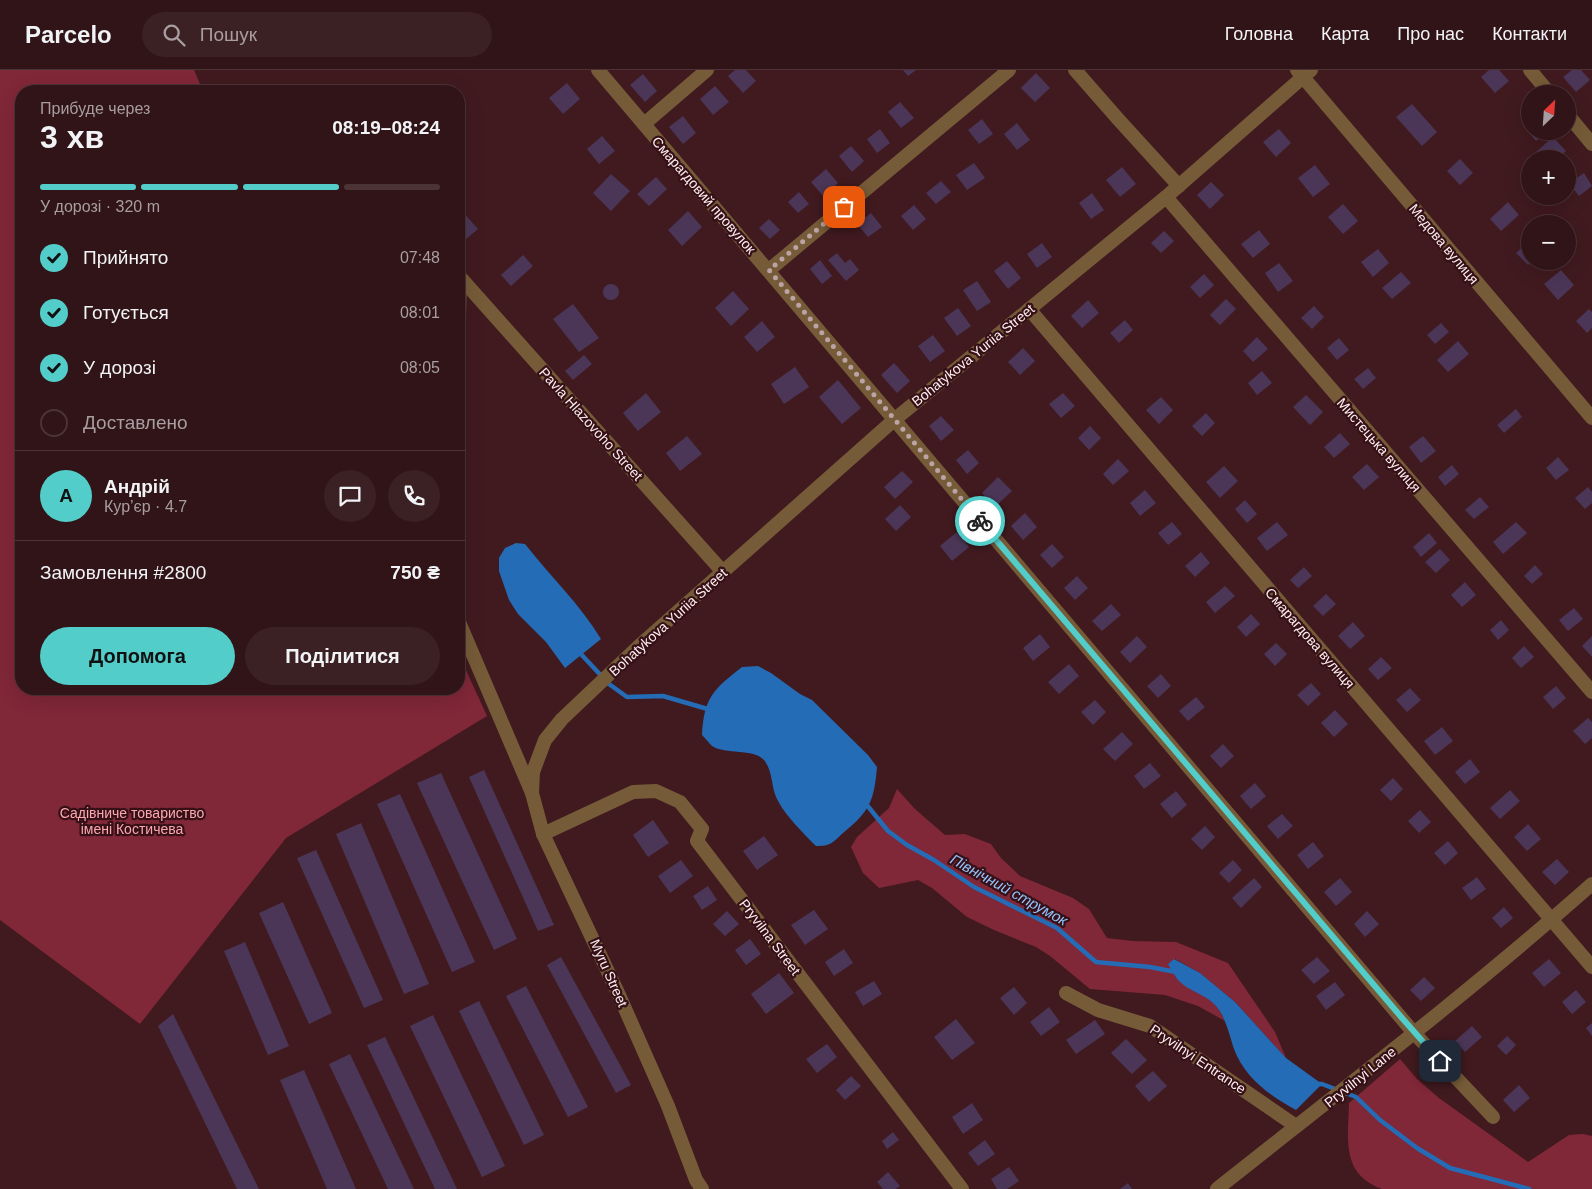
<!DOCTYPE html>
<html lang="uk">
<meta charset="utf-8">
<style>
:root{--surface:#301417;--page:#3c2124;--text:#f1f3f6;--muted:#a89ea1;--line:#4b3336;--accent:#53cdca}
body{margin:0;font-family:Helvetica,sans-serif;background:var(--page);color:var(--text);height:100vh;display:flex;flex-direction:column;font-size:19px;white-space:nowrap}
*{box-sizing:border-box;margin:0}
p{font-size:16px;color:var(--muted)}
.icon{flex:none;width:28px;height:28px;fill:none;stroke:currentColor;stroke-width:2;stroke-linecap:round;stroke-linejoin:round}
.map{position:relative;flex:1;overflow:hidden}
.drawer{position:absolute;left:15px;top:15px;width:450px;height:610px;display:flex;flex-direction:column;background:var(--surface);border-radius:20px;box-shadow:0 5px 20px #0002,0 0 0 1px var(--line)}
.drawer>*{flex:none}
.needle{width:32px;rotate:25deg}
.buttons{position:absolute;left:1521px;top:15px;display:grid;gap:10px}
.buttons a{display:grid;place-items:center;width:55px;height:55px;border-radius:50%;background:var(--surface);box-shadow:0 5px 20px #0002,0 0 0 1px var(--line);font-size:25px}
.pin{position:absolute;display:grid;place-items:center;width:42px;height:42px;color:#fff;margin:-21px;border-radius:10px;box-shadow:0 2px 8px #0006}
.courier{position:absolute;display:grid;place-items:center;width:50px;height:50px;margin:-25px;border:4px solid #53cdca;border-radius:50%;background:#fff;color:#222;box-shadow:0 1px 6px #0007}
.summary em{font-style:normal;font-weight:700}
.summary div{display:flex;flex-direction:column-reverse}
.summary{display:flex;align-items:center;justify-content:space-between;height:85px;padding:0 25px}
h1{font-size:32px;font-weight:700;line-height:38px}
.bar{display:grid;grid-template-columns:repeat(4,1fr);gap:8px 5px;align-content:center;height:60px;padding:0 25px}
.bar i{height:6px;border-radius:4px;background:var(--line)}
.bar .current{background:var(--accent)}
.bar p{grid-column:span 4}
.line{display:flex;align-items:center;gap:12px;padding:0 25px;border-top:1px solid var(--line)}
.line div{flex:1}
.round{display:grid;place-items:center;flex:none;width:52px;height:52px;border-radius:26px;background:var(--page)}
ol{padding:0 25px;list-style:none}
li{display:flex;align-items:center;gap:15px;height:55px}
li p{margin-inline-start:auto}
li .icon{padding:5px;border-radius:50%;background:var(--accent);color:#111;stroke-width:4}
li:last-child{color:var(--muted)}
li i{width:28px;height:28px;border:2px solid var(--line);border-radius:50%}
.button{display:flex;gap:10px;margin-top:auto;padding:10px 25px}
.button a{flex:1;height:58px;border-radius:30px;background:var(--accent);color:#111;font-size:20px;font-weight:700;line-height:58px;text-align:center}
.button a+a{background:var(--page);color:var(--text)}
header{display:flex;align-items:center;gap:30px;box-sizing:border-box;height:70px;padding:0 25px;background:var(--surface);border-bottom:1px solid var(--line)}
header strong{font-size:24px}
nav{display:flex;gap:28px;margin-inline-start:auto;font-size:18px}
.search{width:350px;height:45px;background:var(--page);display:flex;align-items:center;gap:12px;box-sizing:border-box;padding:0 18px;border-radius:28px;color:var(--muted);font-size:19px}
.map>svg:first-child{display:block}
</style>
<header>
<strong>Parcelo</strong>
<div class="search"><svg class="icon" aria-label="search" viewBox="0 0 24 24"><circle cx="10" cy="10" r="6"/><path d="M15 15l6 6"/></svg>Пошук</div>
<nav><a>Головна</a><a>Карта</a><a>Про нас</a><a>Контакти</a></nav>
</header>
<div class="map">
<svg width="1592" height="1119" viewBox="0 0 1592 1119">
<rect width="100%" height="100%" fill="#401a1f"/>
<g fill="#802738">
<polygon points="0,0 194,0 203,21 21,21 21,619 459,619 459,585 487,646 286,768 140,954 0,850"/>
<polygon points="897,719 915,739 945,765 965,764 991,774 1001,788 1020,806 1073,828 1089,839 1107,868 1133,871 1176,872 1228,893 1275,962 1286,988 1235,932 1200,903 1175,889 1168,894 1192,920 1210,929 1218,938 1225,951 1198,936 1165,925 1090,919 1050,886 1036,877 994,860 967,847 932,818 918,810 879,818 863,803 851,777 857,767 889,738"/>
<path d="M1400 989 1417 1009 1439 1028 1528 1092 1569 1065 1583 1064 1592 1066V1119H1382C1341 1104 1348 1070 1349 1033Z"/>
</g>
<g fill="#256cb7">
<path d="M516 473 525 474C550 506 580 534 601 569L565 598 546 572 518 544 509 530 499 501V488L505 478Z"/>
<path d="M758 596 771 603 800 624 812 630 868 685 877 697C874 731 870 741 843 763 832 773 831 776 816 776 804 764 784 744 777 729 771 717 773 701 764 690 753 678 726 685 712 676 709 673 705 668 702 665 704 627 714 619 742 597Z"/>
<path d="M1174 889 1200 903 1235 932 1286 988 1322 1014 1296 1040C1270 1026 1245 1008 1234 979 1229 964 1226 948 1216 936 1206 924 1189 922 1178 910 1174 905 1171 899 1168 894Z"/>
</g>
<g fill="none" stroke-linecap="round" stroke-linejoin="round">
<g stroke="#256cb7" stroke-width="4.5">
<polyline points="579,582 609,614 627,627 663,626 711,640"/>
<polyline points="866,734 888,761 907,775 934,790 974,817 1057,858 1096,892 1150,897 1176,902"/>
<polyline points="1317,1014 1322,1014 1356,1027 1380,1050 1417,1078 1450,1098 1529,1119"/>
</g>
</g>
<g fill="#4b3657">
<polygon points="735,0 746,0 756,11 743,23 728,6"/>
<polygon points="903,0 916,0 908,6"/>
<polygon points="1489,0 1499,0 1509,11 1495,23 1481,7"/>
<polygon points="1572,0 1581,0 1590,10 1576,22 1563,7"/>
<polygon points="1036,3 1050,18 1035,32 1021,18"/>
<polygon points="643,4 657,21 645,32 630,15"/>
<polygon points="567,13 580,29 563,44 549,28"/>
<polygon points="715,16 729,32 713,45 700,29"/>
<polygon points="900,32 914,48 901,58 888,42"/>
<polygon points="1412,34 1437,62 1422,76 1396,47"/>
<polygon points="683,46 696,63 683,74 669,57"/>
<polygon points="982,49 993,64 979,74 968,60"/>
<polygon points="1017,53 1030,70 1017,80 1004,64"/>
<polygon points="1530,53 1530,61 1548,61 1536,71 1525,58"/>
<polygon points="880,59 890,73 877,83 867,69"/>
<polygon points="1279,59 1291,73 1276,87 1263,72"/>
<polygon points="602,66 615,81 599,94 587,79"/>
<polygon points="1553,67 1566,81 1557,89 1542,89 1536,82"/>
<polygon points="851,76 864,91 852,102 839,86"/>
<polygon points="1460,89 1473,103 1460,115 1447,101"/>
<polygon points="974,93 985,108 967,120 956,105"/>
<polygon points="1315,95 1330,114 1313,127 1298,108"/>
<polygon points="1122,97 1136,114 1120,127 1106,110"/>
<polygon points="826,99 838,113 824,127 811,112"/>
<polygon points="1584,103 1592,116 1579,126 1569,113"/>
<polygon points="611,104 630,121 611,141 593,123"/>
<polygon points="656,107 667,119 649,136 637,124"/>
<polygon points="941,111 951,122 936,134 926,123"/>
<polygon points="1211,112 1224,125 1210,139 1197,125"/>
<polygon points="799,122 809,134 798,143 788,132"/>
<polygon points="1092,123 1104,140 1091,149 1079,133"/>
<polygon points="1508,132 1519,145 1501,161 1490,149"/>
<polygon points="1343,134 1358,151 1343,164 1328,147"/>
<polygon points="914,135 926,149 913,160 901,146"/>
<polygon points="462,141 478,159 459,175 459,144"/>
<polygon points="688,141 702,157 682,176 668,160"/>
<polygon points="871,143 882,157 868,167 857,154"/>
<polygon points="769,149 780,160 770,169 759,158"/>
<polygon points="1259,160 1270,174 1253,188 1241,174"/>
<polygon points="1164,161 1174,171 1161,183 1151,173"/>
<polygon points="1530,170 1530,191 1532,191 1528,195 1516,183"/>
<polygon points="1042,173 1052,187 1037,198 1027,184"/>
<polygon points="1378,179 1389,193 1373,207 1361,192"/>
<polygon points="837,183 845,193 850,189 859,200 846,211 828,190"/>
<polygon points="523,185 533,196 511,216 501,205"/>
<polygon points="820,190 832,206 822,214 810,199"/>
<polygon points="1007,191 1021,208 1008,219 994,201"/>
<polygon points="1279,193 1293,211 1278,222 1265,203"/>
<polygon points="1561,200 1574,215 1558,230 1544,214"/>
<polygon points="1401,202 1411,213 1392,229 1382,218"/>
<polygon points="1204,204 1214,215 1200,228 1190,217"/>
<polygon points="977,211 991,232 977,241 963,220"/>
<circle cx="611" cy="222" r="8"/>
<polygon points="733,221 749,239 731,256 715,238"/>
<polygon points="1226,229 1236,239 1220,255 1210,245"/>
<polygon points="1088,230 1099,243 1082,258 1071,246"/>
<polygon points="573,234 599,268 579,282 553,249"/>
<polygon points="1314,236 1324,247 1312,259 1301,248"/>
<polygon points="958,238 971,256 957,266 944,248"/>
<polygon points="1589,239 1592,242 1592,258 1587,263 1576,251"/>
<polygon points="1125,250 1133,260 1119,273 1110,263"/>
<polygon points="762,251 775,267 757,282 744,267"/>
<polygon points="1441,253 1449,262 1435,274 1427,265"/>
<polygon points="933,265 945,281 930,292 918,276"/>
<polygon points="1257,267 1268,279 1253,292 1243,281"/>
<polygon points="1339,268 1349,280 1337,290 1327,278"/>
<polygon points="1458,271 1469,284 1448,302 1437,290"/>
<polygon points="1023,278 1035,291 1020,305 1008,292"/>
<polygon points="584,285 592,294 573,310 565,301"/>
<polygon points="894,293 910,311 897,323 881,305"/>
<polygon points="795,297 809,317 784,334 771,314"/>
<polygon points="1368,298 1376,308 1363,319 1354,309"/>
<polygon points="1262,301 1272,313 1257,325 1248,313"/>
<polygon points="838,310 861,338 842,354 819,327"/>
<polygon points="646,323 661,342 638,361 623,343"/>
<polygon points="1063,323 1075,336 1061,348 1049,334"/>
<polygon points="1306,325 1323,342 1310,355 1293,337"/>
<polygon points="1161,327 1173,340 1159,354 1146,340"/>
<polygon points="1516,339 1522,347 1504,363 1497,355"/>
<polygon points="1206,343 1215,353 1202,366 1192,356"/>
<polygon points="941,346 954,360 941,371 929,356"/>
<polygon points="1090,356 1101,368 1089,380 1078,368"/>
<polygon points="1340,363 1350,374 1334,388 1324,377"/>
<polygon points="687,366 702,384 680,401 666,383"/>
<polygon points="1423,366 1436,381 1421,393 1409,377"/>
<polygon points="968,380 979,393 967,404 956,390"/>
<polygon points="1558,387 1569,400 1556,410 1546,398"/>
<polygon points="1118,389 1129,401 1113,415 1103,404"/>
<polygon points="1367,394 1379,407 1364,420 1352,407"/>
<polygon points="1452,395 1459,404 1445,416 1438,407"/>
<polygon points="1224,396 1238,411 1220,428 1206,412"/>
<polygon points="902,401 913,412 895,429 884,417"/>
<polygon points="998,407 1012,421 995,437 982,423"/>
<polygon points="1588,417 1592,422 1592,433 1585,439 1575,428"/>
<polygon points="1145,420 1156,433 1140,446 1130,433"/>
<polygon points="1480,427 1489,437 1474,449 1465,440"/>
<polygon points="1245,430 1257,444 1247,453 1235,439"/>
<polygon points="900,435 911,447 896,461 885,449"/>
<polygon points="1025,443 1037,457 1023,470 1011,456"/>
<polygon points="1172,452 1182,464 1168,475 1158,463"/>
<polygon points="1277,452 1288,465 1267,481 1257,468"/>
<polygon points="1516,452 1527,463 1503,484 1493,472"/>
<polygon points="957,462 969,477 952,491 940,476"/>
<polygon points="1429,463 1437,473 1421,487 1413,477"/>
<polygon points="1052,474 1064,487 1052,498 1040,485"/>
<polygon points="1440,479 1450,490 1436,503 1425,492"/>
<polygon points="1201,482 1210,493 1195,507 1185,496"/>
<polygon points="1535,495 1543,504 1532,514 1524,506"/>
<polygon points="1304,497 1312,506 1298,518 1290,510"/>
<polygon points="1077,506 1088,518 1075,530 1064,518"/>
<polygon points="1465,512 1476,525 1462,537 1451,525"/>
<polygon points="1225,516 1235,526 1215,543 1206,532"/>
<polygon points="1326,524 1336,534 1323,546 1313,536"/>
<polygon points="1111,534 1121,545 1102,561 1092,551"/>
<polygon points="1574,538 1583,549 1568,561 1559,550"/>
<polygon points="1251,544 1260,554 1246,567 1237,557"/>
<polygon points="1501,550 1509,560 1498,570 1490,560"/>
<polygon points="1353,552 1365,566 1350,579 1338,566"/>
<polygon points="1040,564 1050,577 1033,591 1023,578"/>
<polygon points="1137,566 1147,577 1130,593 1120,582"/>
<polygon points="1592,566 1592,587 1582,576"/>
<polygon points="1276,573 1287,584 1275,596 1264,584"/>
<polygon points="1524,576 1534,587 1521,598 1512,588"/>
<polygon points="1381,587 1392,598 1378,610 1368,599"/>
<polygon points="1069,594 1079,606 1059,624 1048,612"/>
<polygon points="1161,604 1171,616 1158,628 1147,616"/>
<polygon points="1311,613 1321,624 1308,636 1297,625"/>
<polygon points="1556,616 1566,628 1553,639 1543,627"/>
<polygon points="1410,618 1421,630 1407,642 1396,630"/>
<polygon points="1196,627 1205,637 1188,651 1179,641"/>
<polygon points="1095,630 1106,642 1093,655 1081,642"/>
<polygon points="1335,640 1348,654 1334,667 1321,653"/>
<polygon points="1588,648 1592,652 1592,668 1585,674 1573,661"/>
<polygon points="1442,657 1453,671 1435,685 1424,671"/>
<polygon points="1122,662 1133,674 1115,691 1103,679"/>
<polygon points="1223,674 1234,686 1221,698 1210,686"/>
<polygon points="1470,689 1480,702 1465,714 1455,702"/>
<polygon points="1150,693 1161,706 1144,719 1134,706"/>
<polygon points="484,700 554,855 538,861 469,707"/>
<polygon points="441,703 517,869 494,880 417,713"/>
<polygon points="1393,708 1403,719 1391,731 1380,720"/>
<polygon points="1255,713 1266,726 1251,739 1240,726"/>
<polygon points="1510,720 1520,731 1500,749 1490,738"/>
<polygon points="1176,721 1187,735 1172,748 1160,734"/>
<polygon points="400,724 475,892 452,902 377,734"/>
<polygon points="1420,740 1431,752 1419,763 1408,751"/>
<polygon points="1282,744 1293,756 1278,769 1267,756"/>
<polygon points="653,750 669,773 648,787 633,765"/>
<polygon points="361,753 429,914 404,924 336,764"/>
<polygon points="1528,754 1541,769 1527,781 1514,767"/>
<polygon points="1205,756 1215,767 1202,780 1191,769"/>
<polygon points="764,766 778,785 757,800 743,781"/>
<polygon points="1448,771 1458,783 1445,795 1434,783"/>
<polygon points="1313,772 1324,786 1308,799 1297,785"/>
<polygon points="316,780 383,930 364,938 297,788"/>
<polygon points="1557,789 1569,802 1555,815 1542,802"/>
<polygon points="681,790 693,806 670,823 658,806"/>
<polygon points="1233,790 1242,800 1229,813 1219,803"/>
<polygon points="1477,807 1486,819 1471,830 1462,818"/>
<polygon points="1254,808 1262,817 1241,838 1232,828"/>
<polygon points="1340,808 1352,822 1336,836 1324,822"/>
<polygon points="708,816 717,830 702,840 693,826"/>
<polygon points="283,832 332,943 309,954 259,843"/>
<polygon points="1504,837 1513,848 1501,858 1492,848"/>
<polygon points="814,840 828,859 805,875 791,855"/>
<polygon points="727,841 739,854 725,866 713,854"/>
<polygon points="1367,841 1379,854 1365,867 1354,854"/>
<polygon points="750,869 761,884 746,895 735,880"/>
<polygon points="245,872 289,976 268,985 224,881"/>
<polygon points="844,879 853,893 834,906 825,892"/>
<polygon points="561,887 631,1015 616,1023 547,895"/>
<polygon points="1317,887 1330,901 1314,914 1301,900"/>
<polygon points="1549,889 1561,903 1544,917 1532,903"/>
<polygon points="779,903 794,923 766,944 751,924"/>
<polygon points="1424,907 1435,918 1421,931 1410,920"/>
<polygon points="874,911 882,924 863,936 855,922"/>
<polygon points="1335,912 1345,925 1326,940 1316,926"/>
<polygon points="526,916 588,1037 568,1047 506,926"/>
<polygon points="1014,917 1027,933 1014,945 1000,928"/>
<polygon points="1576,920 1586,932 1572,944 1562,932"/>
<polygon points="479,931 544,1065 524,1075 459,941"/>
<polygon points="1049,937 1060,952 1041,966 1030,952"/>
<polygon points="173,944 259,1119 237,1119 158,956"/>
<polygon points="433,945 505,1096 482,1107 410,956"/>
<polygon points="956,949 975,973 952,990 934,967"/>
<polygon points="1095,950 1105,964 1076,984 1066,970"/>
<polygon points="1592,953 1592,966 1586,958"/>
<polygon points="1472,956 1482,967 1465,982 1455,971"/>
<polygon points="1507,966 1516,975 1506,985 1497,976"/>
<polygon points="385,967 457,1119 435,1119 367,975"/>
<polygon points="1126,969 1147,990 1132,1004 1111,983"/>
<polygon points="827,974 837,987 817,1003 806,989"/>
<polygon points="350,984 414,1119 388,1119 329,994"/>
<polygon points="304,1000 356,1119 327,1119 280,1010"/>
<polygon points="1153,1001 1167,1016 1149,1032 1135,1016"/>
<polygon points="851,1006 861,1016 845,1030 836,1020"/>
<polygon points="1519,1015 1530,1028 1514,1042 1503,1030"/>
<polygon points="972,1033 983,1050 963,1064 952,1047"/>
<polygon points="893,1062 899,1070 887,1079 882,1071"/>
<polygon points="985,1070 995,1084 978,1096 968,1083"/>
<polygon points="1009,1097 1019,1111 1007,1119 997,1119 991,1109"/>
<polygon points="888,1102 900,1116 896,1119 883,1119 877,1112"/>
<polygon points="1128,1113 1132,1119 1120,1119"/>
</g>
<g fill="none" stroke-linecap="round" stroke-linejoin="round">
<g stroke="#765b38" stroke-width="14">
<polyline points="598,0 1414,963 1493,1047"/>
<polyline points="1075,0 1118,49 1179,116"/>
<polyline points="1297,0 1592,348"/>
<polyline points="1530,0 1550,24"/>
<polyline points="1568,45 1592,74"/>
<polyline points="644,54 707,0"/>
<polyline points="1166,127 1592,622"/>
<polyline points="769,200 1009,0"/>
<polyline points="459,206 723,502"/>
<polyline points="1029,239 1592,897"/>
<polyline points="459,247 460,207"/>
<polyline points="459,552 532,723"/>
<polyline points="543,764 633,722 656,721 680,732 702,759 697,771 962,1119"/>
<polyline points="1066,923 1098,940 1150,956 1296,1056"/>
<path d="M1217 1119C1343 1019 1471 921 1592 814"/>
</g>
<polyline stroke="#765b38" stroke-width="14" points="702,1119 696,1110 668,1036 619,925 543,764 532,723 533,702 545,670 562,649 638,577 894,350 1166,127 1311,0"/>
</g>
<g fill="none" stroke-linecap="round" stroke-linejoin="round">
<polyline stroke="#bca4a6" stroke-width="5" stroke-dasharray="0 9" points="844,137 769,200 980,451"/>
<polyline stroke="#53cdca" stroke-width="6" points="980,451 1402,948 1440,991"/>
</g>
<g text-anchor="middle" stroke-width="4.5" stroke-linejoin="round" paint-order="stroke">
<g font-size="14" fill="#feeeef" stroke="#351016">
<text transform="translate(704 125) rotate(49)" y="5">Смарагдовий провулок</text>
<text transform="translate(1444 174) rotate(50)" y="5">Медова вулиця</text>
<text transform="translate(973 285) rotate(-39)" y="5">Bohatykova Yuriia Street</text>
<text transform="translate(591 354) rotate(48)" y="5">Pavla Hlazovoho Street</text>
<text transform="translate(1379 375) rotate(49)" y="5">Мистецька вулиця</text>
<text transform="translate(668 552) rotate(-42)" y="5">Bohatykova Yuriia Street</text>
<text transform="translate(1310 568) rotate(49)" y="5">Смарагдова вулиця</text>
<text transform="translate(770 867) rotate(53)" y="5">Pryvilna Street</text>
<text transform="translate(609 903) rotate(66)" y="5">Myru Street</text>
<text transform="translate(1198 989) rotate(34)" y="5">Pryvilnyi Entrance</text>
<text transform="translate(1360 1007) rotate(-39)" y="5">Pryvilnyi Lane</text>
</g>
<g font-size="14" fill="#fca7b0" stroke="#351016">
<text x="132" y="748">Садівниче товариство<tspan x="132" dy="16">імені Костичева</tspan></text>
</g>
<g font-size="15" font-style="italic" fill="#91c3ff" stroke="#351016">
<text transform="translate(1009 820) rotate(29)" y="5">Північний струмок</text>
</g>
</g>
</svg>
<div class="buttons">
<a><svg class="needle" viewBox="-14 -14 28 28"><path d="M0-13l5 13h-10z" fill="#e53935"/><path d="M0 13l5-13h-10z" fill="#a89ea1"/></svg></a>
<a>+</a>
<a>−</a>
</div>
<div class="pin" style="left:844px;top:137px;background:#ea580c"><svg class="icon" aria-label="bag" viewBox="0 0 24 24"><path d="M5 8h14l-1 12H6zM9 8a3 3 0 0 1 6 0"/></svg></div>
<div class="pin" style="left:1440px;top:991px;background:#1f2937"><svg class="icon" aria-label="home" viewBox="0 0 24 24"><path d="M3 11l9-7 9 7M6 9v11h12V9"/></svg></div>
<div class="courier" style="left:980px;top:451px"><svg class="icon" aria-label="bike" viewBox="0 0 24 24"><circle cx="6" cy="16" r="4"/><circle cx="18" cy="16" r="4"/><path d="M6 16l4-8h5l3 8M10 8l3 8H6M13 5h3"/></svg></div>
<section class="drawer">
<div class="summary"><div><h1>3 хв</h1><p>Прибуде через</p></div><em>08:19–08:24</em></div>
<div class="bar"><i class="current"></i><i class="current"></i><i class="current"></i><i></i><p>У дорозі · 320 m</p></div>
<ol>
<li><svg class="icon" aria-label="check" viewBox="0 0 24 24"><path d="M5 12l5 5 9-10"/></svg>Прийнято<p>07:48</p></li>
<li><svg class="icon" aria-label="check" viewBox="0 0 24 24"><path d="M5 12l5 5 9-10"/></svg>Готується<p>08:01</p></li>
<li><svg class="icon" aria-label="check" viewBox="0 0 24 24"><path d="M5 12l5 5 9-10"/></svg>У дорозі<p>08:05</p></li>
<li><i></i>Доставлено</li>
</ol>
<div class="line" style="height:90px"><b class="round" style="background:var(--accent);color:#111">А</b><div><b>Андрій</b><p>Кур’єр · 4.7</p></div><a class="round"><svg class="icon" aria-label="chat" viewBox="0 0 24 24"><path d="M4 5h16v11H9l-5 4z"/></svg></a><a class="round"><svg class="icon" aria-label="phone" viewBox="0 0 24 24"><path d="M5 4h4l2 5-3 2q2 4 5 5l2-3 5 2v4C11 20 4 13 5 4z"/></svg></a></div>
<div class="line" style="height:65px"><div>Замовлення #2800</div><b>750 ₴</b></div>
<div class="button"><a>Допомога</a><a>Поділитися</a></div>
</section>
</div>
